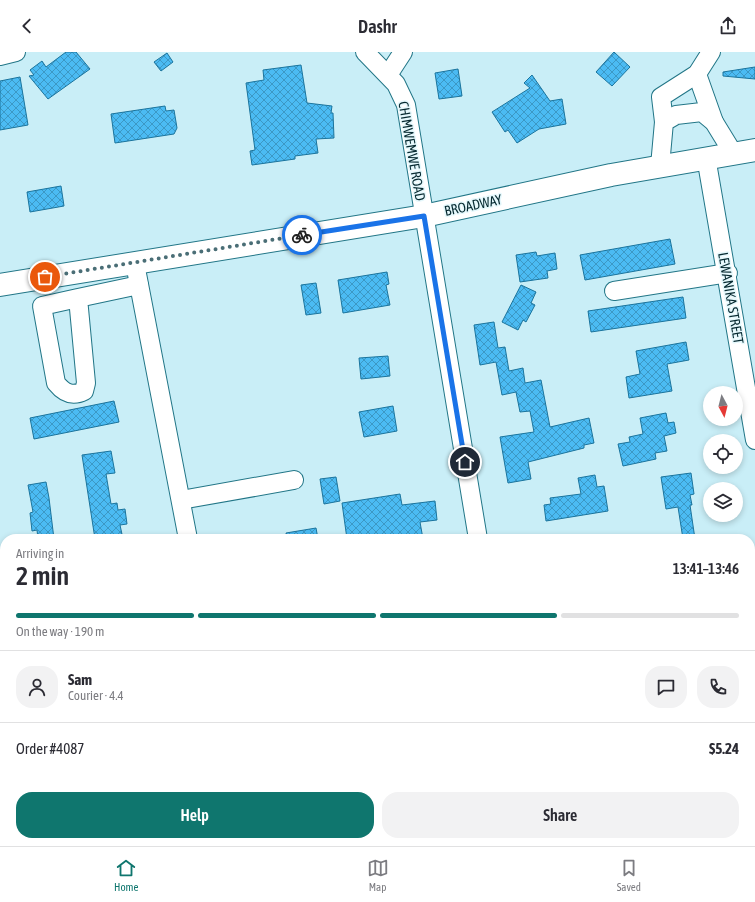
<!DOCTYPE html>
<meta charset="utf-8">
<style>
:root{--surface:#fff;--page:#f2f2f3;--text:#2b2b33;--muted:#7c7c81;--line:#e1e1e2;--accent:#0f766e}
body{margin:0;font-family:"Asap Condensed",sans-serif;background:var(--page);color:var(--text);height:100vh;display:flex;flex-direction:column;font-size:15px;white-space:nowrap}
*{box-sizing:border-box;margin:0}
p{font-size:13px;color:var(--muted)}
.icon{flex:none;width:22px;height:22px;fill:none;stroke:currentColor;stroke-width:2;stroke-linecap:round;stroke-linejoin:round}
.map{position:relative;flex:1;overflow:hidden}
.side{position:absolute;left:0px;top:482px;width:755px;height:312px;display:flex;flex-direction:column;background:var(--surface);border-radius:16px 16px 0 0;box-shadow:0 2px 6px #0003}
.side>*{flex:none}
.needle{width:26px;rotate:173deg}
.fabs{position:absolute;left:703px;top:334px;display:grid;gap:8px}
.fabs a{display:grid;place-items:center;width:40px;height:40px;border-radius:50%;background:var(--surface);box-shadow:0 2px 6px #0003;font-size:20px}
.pin{position:absolute;display:grid;place-items:center;width:34px;height:34px;color:#fff;margin:-17px;border:2px solid #fff;border-radius:50%;box-shadow:0 1px 4px #0007}
.courier{position:absolute;display:grid;place-items:center;width:40px;height:40px;margin:-20px;border:3px solid #1a73e8;border-radius:50%;background:#fff;color:#222;box-shadow:0 1px 5px #0007}
.summary em{font-style:normal;font-weight:600}
.summary div{display:flex;flex-direction:column-reverse}
.summary{display:flex;align-items:center;justify-content:space-between;height:68px;padding:0 16px}
h1{font-size:26px;font-weight:600;line-height:30px}
.bar{display:grid;grid-template-columns:repeat(4,1fr);gap:6px 4px;align-content:center;height:48px;padding:0 16px}
.bar i{height:5px;border-radius:3px;background:var(--line)}
.bar .current{background:var(--accent)}
.bar p{grid-column:span 4}
.line{display:flex;align-items:center;gap:10px;padding:0 16px;border-top:1px solid var(--line)}
.line div{flex:1}
.round{display:grid;place-items:center;flex:none;width:42px;height:42px;border-radius:16px;background:var(--page)}
.primary-button{display:flex;gap:8px;margin-top:auto;padding:8px 16px}
.primary-button a{flex:1;height:46px;border-radius:16px;background:var(--accent);color:#fff;font-size:16px;font-weight:600;line-height:46px;text-align:center}
.primary-button a+a{background:var(--page);color:var(--text)}
header{display:flex;justify-content:space-between;align-items:center;height:52px;padding:0 16px;background:var(--surface);font-size:18px;font-weight:600}
.tabs{display:flex;justify-content:space-around;align-items:center;height:56px;border-top:1px solid var(--line);background:var(--surface);font-size:11px;color:var(--muted)}
.tabs a{display:grid;justify-items:center;gap:2px}
.tabs .current{color:var(--accent)}
.map>svg:first-child{display:block}
</style>
<header><svg class="icon" aria-label="back" viewBox="0 0 24 24"><path d="M15 5l-7 7 7 7"/></svg>Dashr<svg class="icon" aria-label="share" viewBox="0 0 24 24"><path d="M12 15V3M7 8l5-5 5 5M5 13v7h14v-7"/></svg></header>
<div class="map">
<svg width="755" height="794" viewBox="0 0 755 794">
<defs>
<pattern id="building-cross-hatch" width="8" height="8" patternUnits="userSpaceOnUse"><rect width="8" height="8" fill="#4bbbf3"/><path d="M0 0l8 8M0 8l8-8" fill="none" stroke="#3c98c5"/></pattern>
</defs>
<rect width="100%" height="100%" fill="#c9eef7"/>
<g fill="url(#building-cross-hatch)" stroke="#1a749d">
<polygon points="66,0 76,0 90,17 48,47 29,24 34,23 30,18 42,9 46,15"/>
<polygon points="614,0 630,15 612,34 596,20"/>
<polygon points="167,1 173,10 161,19 154,10"/>
<polygon points="301,13 307,51 332,54 331,61 333,61 334,86 316,87 318,101 295,104 295,107 252,113 250,99 255,98 246,31 264,28 263,18"/>
<polygon points="755,15 755,27 723,24 723,20"/>
<polygon points="458,17 462,44 439,47 435,21"/>
<polygon points="532,23 550,49 562,47 566,72 539,77 517,91 508,78 505,80 492,60 530,36 524,31"/>
<polygon points="20,25 28,73 0,78 0,29"/>
<polygon points="165,54 166,59 174,58 177,76 174,82 115,91 111,62"/>
<polygon points="61,134 64,154 30,160 27,140"/>
<polygon points="670,187 675,212 585,228 580,203"/>
<polygon points="536,200 537,204 555,201 557,217 547,219 548,226 520,230 516,203"/>
<polygon points="387,220 389,232 386,233 390,253 343,261 338,228"/>
<polygon points="316,231 321,261 306,263 301,233"/>
<polygon points="521,233 536,240 531,251 535,253 526,270 523,268 518,278 502,270"/>
<polygon points="683,245 686,266 591,280 588,259"/>
<polygon points="494,270 498,296 505,295 509,319 523,316 525,331 541,328 550,375 589,366 594,391 584,393 584,396 528,410 531,427 508,431 500,385 534,380 530,359 520,360 516,340 502,343 496,310 480,313 474,273"/>
<polygon points="686,290 689,308 667,312 672,339 629,346 626,325 640,322 636,299"/>
<polygon points="388,304 390,324 361,327 359,306"/>
<polygon points="114,349 119,370 34,387 30,366"/>
<polygon points="393,354 397,379 364,385 359,360"/>
<polygon points="666,361 668,371 674,370 676,381 664,384 667,399 655,401 656,407 623,414 618,392 630,390 629,385 643,382 640,366"/>
<polygon points="111,399 115,421 106,422 111,452 117,451 118,458 125,457 127,472 120,473 123,487 95,487 82,403"/>
<polygon points="691,421 694,442 690,443 692,453 690,453 695,487 683,487 678,455 666,457 661,425"/>
<polygon points="595,423 597,435 604,434 608,459 546,469 544,453 551,452 550,446 581,442 578,426"/>
<polygon points="336,425 340,449 324,452 320,427"/>
<polygon points="46,430 49,446 54,487 38,487 37,478 32,479 30,461 33,460 28,433"/>
<polygon points="400,442 402,453 435,449 437,468 420,470 423,487 347,487 342,451"/>
<polygon points="316,476 318,487 287,487 286,481"/>
</g>
<g fill="none" stroke-linecap="round" stroke-linejoin="round">
<defs>
<g id="minor">
<polyline points="365,0 396,32 406,53 478,487"/>
<polyline points="0,4 16,0"/>
<polyline points="697,22 714,70"/>
<polyline points="388,23 403,0"/>
<polyline points="664,70 661,45 697,22 711,0"/>
<polyline points="706,105 755,388"/>
<polyline points="660,114 664,70 676,63 702,60 714,70 733,101"/>
<polyline points="137,222 188,487"/>
<polyline points="614,239 728,221"/>
<path d="M78 246 42 254 56 331C64 341 72 345 84 339L86 331 78 246 139 233"/>
<polyline points="181,448 294,428"/>
<polyline points="239,789 240,794"/>
<polyline points="531,789 532,794"/>
</g>
<polyline id="major" points="0,233 424,164 611,123 755,98"/>
</defs>
<use href="#minor" stroke="#227687" stroke-width="20"/>
<use href="#major" stroke="#227687" stroke-width="24"/>
<use href="#minor" stroke="#fff" stroke-width="18"/>
<use href="#major" stroke="#fff" stroke-width="22"/>
</g>
<g fill="none" stroke-linecap="round" stroke-linejoin="round">
<polyline stroke="#4a6e76" stroke-width="4" stroke-dasharray="0 7.2" points="45,225 302,183"/>
<polyline stroke="#1a73e8" stroke-width="5" points="302,183 424,164 465,410"/>
</g>
<g text-anchor="middle" stroke-width="3" stroke-linejoin="round" paint-order="stroke">
<g font-size="14" fill="#062930" stroke="#e5f8fc">
<text transform="translate(412 99) rotate(80)" y="5">CHIMWEMWE ROAD</text>
<text transform="translate(473 153) rotate(-12)" y="5">BROADWAY</text>
<text transform="translate(731 246) rotate(80)" y="5">LEWANIKA STREET</text>
</g>
</g>
</svg>
<div class="fabs">
<a><svg class="needle" viewBox="-14 -14 28 28"><path d="M0-13l5 13h-10z" fill="#e53935"/><path d="M0 13l5-13h-10z" fill="#7c7c81"/></svg></a>
<a><svg class="icon" aria-label="locate" viewBox="0 0 24 24"><circle cx="12" cy="12" r="6"/><path d="M12 2v4M12 18v4M2 12h4M18 12h4"/></svg></a>
<a><svg class="icon" aria-label="layers" viewBox="0 0 24 24"><path d="M12 4l9 5-9 5-9-5zM3 14l9 5 9-5"/></svg></a>
</div>
<div class="pin" style="left:45px;top:225px;background:#ea580c"><svg class="icon" aria-label="bag" viewBox="0 0 24 24"><path d="M5 8h14l-1 12H6zM9 8a3 3 0 0 1 6 0"/></svg></div>
<div class="pin" style="left:465px;top:410px;background:#1f2937"><svg class="icon" aria-label="home" viewBox="0 0 24 24"><path d="M3 11l9-7 9 7M6 9v11h12V9"/></svg></div>
<div class="courier" style="left:302px;top:183px"><svg class="icon" aria-label="bike" viewBox="0 0 24 24"><circle cx="6" cy="16" r="4"/><circle cx="18" cy="16" r="4"/><path d="M6 16l4-8h5l3 8M10 8l3 8H6M13 5h3"/></svg></div>
<section class="side">
<div class="summary"><div><h1>2 min</h1><p>Arriving in</p></div><em>13:41–13:46</em></div>
<div class="bar"><i class="current"></i><i class="current"></i><i class="current"></i><i></i><p>On the way · 190 m</p></div>
<div class="line" style="height:72px"><a class="round"><svg class="icon" aria-label="person" viewBox="0 0 24 24"><circle cx="12" cy="8" r="4"/><path d="M4 21q1-7 8-7t8 7"/></svg></a><div><b>Sam</b><p>Courier · 4.4</p></div><a class="round"><svg class="icon" aria-label="chat" viewBox="0 0 24 24"><path d="M4 5h16v11H9l-5 4z"/></svg></a><a class="round"><svg class="icon" aria-label="phone" viewBox="0 0 24 24"><path d="M5 4h4l2 5-3 2q2 4 5 5l2-3 5 2v4C11 20 4 13 5 4z"/></svg></a></div>
<div class="line" style="height:52px"><div>Order #4087</div><b>$5.24</b></div>
<div class="primary-button"><a>Help</a><a>Share</a></div>
</section>
</div>
<nav class="tabs">
<a class="current"><svg class="icon" aria-label="home" viewBox="0 0 24 24"><path d="M3 11l9-7 9 7M6 9v11h12V9"/></svg>Home</a>
<a><svg class="icon" aria-label="map" viewBox="0 0 24 24"><path d="M3 6l6-2 6 2 6-2v14l-6 2-6-2-6 2zM9 4v14M15 6v14"/></svg>Map</a>
<a><svg class="icon" aria-label="saved" viewBox="0 0 24 24"><path d="M7 4h10v16l-5-4-5 4z"/></svg>Saved</a>
</nav>
